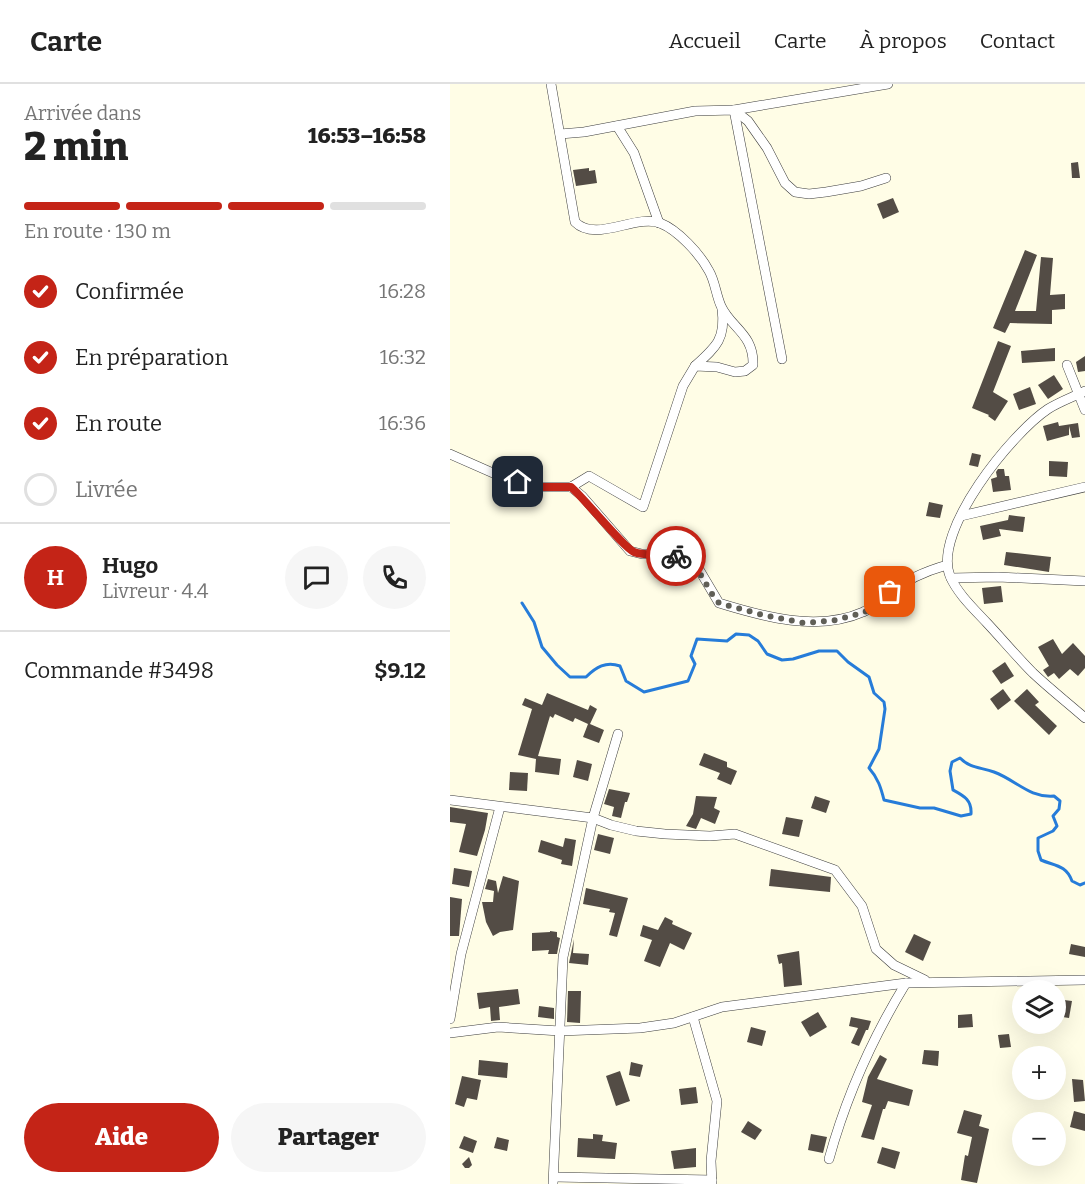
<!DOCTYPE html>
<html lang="fr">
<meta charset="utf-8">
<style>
:root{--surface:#fff;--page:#f6f6f6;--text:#222;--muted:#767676;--line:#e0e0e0;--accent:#c42417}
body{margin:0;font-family:Bitter,serif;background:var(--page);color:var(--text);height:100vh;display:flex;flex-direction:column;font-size:22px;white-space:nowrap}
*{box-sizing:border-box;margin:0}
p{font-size:20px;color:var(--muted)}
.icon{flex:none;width:33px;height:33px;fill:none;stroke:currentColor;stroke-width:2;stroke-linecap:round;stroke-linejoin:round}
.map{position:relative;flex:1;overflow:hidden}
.side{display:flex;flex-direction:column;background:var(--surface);width:450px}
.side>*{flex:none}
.controls{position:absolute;left:562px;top:896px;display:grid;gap:12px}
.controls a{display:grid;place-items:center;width:54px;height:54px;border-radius:50%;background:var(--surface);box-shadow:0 6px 24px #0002;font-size:30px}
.pin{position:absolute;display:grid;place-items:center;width:51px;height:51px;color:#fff;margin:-26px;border-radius:12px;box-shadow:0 3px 9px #0006}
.courier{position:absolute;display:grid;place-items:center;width:60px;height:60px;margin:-30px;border:4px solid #c42417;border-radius:50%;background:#fff;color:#222;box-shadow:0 2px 8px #0007}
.head em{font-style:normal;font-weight:800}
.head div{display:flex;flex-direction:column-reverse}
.head{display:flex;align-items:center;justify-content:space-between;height:102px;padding:0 24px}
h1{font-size:39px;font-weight:800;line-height:45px}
.bar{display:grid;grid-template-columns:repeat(4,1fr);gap:9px 6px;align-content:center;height:72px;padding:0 24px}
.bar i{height:8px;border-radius:4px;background:var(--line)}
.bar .active{background:var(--accent)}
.bar p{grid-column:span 4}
.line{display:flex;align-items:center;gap:15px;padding:0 24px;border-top:2px solid var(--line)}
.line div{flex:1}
.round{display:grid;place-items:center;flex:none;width:63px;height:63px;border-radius:32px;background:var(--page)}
ol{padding:0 24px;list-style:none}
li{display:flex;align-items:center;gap:18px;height:66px}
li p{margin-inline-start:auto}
li .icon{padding:6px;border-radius:50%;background:var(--accent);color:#fff;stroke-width:4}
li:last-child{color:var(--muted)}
li i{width:33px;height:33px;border:3px solid var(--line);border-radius:50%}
.action{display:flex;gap:12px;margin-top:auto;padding:12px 24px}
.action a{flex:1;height:69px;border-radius:36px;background:var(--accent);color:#fff;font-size:24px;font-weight:800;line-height:69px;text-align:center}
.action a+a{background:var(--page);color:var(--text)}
header{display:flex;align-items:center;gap:36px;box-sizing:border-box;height:84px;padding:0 30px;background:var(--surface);border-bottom:2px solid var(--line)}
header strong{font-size:28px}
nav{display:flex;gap:33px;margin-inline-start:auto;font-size:21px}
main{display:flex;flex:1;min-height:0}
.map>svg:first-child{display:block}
</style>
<header>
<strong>Carte</strong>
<nav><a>Accueil</a><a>Carte</a><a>À propos</a><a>Contact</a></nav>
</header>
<main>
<section class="side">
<div class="head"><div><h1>2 min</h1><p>Arrivée dans</p></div><em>16:53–16:58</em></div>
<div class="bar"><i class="active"></i><i class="active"></i><i class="active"></i><i></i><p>En route · 130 m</p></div>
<ol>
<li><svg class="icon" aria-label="check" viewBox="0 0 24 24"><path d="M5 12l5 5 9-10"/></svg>Confirmée<p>16:28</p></li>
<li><svg class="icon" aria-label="check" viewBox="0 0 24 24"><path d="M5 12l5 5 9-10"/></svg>En préparation<p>16:32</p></li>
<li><svg class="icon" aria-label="check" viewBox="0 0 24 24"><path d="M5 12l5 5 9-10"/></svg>En route<p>16:36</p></li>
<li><i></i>Livrée</li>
</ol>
<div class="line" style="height:108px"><b class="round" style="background:var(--accent);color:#fff">H</b><div><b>Hugo</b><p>Livreur · 4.4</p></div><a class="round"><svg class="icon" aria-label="chat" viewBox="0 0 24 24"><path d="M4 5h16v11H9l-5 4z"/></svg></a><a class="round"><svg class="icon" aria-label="phone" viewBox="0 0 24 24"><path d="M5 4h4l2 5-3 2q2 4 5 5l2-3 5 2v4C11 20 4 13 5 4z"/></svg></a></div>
<div class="line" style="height:78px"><div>Commande #3498</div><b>$9.12</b></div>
<div class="action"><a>Aide</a><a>Partager</a></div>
</section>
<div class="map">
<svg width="635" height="1100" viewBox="0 0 635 1100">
<rect width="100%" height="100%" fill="#fffde6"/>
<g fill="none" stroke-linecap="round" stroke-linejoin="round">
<path stroke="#267cd9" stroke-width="3" d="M72 519 84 538 92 563 107 581 120 593H136C146 583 156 577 170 582L176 597 194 608 238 597 245 580 241 572 247 555 277 557 286 550 299 551 308 557 317 570 332 576 343 575 369 567H387L398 578 419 593 424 609 434 618 435 625 429 665 419 684C428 694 431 704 434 716L470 724H484L511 732 521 730C522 716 514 712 503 706L500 687 502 678 510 674C521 685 531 683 544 688 566 696 579 714 604 712L610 717 609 725 603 732 607 742 603 747 588 754V767L591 776C605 782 616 781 622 797L630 801 635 799"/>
</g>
<g fill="#534c45">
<polygon points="628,78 630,94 622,94 621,79"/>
<polygon points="139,84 139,87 145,86 147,99 126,102 123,86"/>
<polygon points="443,114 449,128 433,135 427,120"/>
<polygon points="575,166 587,171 565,227 586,227 591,173 603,174 600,211 615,210 615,225 602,226 602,240 560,239 555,249 543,244"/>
<polygon points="548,257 561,262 543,308 558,317 545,337 538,332 539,331 522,324"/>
<polygon points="605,264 605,277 572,279 571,267"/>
<polygon points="635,272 635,287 628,288 626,278"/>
<polygon points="604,291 613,305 598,315 588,301"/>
<polygon points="580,303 586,320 569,326 563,310"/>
<polygon points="608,338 609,342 628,339 630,353 622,354 619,342 619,351 597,357 593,342"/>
<polygon points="522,369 531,371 528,383 519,381"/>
<polygon points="599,377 618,378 617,393 599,392"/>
<polygon points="548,385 554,385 555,392 559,392 561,406 543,408 541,395 547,393 546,388"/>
<polygon points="479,418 493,421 490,434 476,432"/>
<polygon points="559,431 575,433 573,448 549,445 551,452 533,456 530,442 558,436"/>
<polygon points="556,468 601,473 599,488 554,481"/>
<polygon points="551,502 553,518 534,520 532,504"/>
<polygon points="603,555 612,570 623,559 635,572 635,584 628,592 620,585 609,595 604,589 598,593 593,586 599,582 588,563"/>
<polygon points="555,578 564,592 551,600 542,587"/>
<polygon points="553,605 561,616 548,626 540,615"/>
<polygon points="577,605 589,618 585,621 607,642 599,651 564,617"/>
<polygon points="97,609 138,626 140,621 147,625 140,640 154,646 149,659 133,653 138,640 125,634 123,638 105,630 103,634 100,632 88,672 111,675 109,691 85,688 86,675 68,671 82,625 72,621 75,614 92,621"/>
<polygon points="254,669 277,678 277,683 287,687 281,701 267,695 270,689 249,681"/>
<polygon points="127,676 142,680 138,697 123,693"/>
<polygon points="60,688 78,689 77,707 59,706"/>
<polygon points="159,705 180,709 177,718 175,718 171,734 162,732 164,723 154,720"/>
<polygon points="246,712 267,713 264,724 270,727 265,740 251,734 246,745 236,742 243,730"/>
<polygon points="365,712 380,717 376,729 361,724"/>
<polygon points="0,723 38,729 35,746 27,772 9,768 16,740 0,738"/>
<polygon points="336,733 353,736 349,753 332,750"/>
<polygon points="148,750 164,754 160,770 144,766"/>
<polygon points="115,754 126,756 122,782 111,780 112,776 88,768 91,756 113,763"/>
<polygon points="4,784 22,787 19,803 2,800"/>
<polygon points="321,785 381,793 380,808 319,802"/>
<polygon points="53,792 69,797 63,846 50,848 43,852 36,838 32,818 43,818 44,807 35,805 38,795 46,797 48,809"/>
<polygon points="136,804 178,814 167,853 159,851 165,829 159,828 160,825 133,820"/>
<polygon points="0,813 12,815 9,852 0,852"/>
<polygon points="215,833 223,837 222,840 242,849 234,866 220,859 210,883 194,877 202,856 190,852 193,841 208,846"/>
<polygon points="100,847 107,848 107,853 110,854 107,870 98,870 99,866 82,867 82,849 100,848"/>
<polygon points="464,850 481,858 473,877 455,868"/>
<polygon points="124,855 123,869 139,870 138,881 119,879"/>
<polygon points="621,860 635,863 635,873 619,870"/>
<polygon points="349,867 352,901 334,903 332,879 329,880 327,871"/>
<polygon points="68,905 70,920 49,923 50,936 41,937 40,923 29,925 27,909"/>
<polygon points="118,907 131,907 130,939 117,938"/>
<polygon points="606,915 622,917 619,934 606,932"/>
<polygon points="89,922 104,924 104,935 88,933"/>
<polygon points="368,928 377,943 360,953 351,938"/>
<polygon points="522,930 523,943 508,944 508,931"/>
<polygon points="401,933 421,937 418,946 416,946 409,962 401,959 408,944 399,942"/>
<polygon points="301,943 316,947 312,962 297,958"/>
<polygon points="559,950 561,963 550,964 548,951"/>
<polygon points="474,966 489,967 488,982 472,980"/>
<polygon points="430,971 437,975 427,995 463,1006 459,1022 438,1017 435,1025 433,1025 424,1056 411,1053 422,1021 412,1018 418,993"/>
<polygon points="29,976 58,979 57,994 28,991"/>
<polygon points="181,978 193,981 190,993 179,991"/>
<polygon points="170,987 180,1017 166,1022 156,992"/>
<polygon points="12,992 31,996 27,1016 17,1014 14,1023 5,1020"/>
<polygon points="622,995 633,996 635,1017 624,1018"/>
<polygon points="246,1003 248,1019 231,1021 229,1005"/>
<polygon points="514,1026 532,1031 529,1042 539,1045 527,1099 511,1096 515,1071 518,1072 522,1053 507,1049"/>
<polygon points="624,1027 635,1030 635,1047 620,1043"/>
<polygon points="298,1037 312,1046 305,1056 291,1048"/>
<polygon points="573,1041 573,1060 564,1050"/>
<polygon points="143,1050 153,1051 152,1057 167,1059 165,1075 127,1073 128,1054 143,1055"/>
<polygon points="361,1050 377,1053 373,1069 358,1066"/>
<polygon points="14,1052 27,1057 23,1069 9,1064"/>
<polygon points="47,1053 59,1056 57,1067 44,1064"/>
<polygon points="432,1063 450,1068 445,1085 427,1079"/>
<polygon points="246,1064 246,1083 224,1085 221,1067"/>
<polygon points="19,1073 22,1081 19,1084 15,1084 12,1080"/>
</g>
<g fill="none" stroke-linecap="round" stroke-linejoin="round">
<defs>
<g id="minor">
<path d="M101 0 125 138C146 159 185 130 210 139 228 146 250 170 259 187 265 197 266 211 271 222 281 244 304 250 303 281L295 287 285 288 267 283 245 282 233 302 193 423 139 392 121 403 132 412 180 467 192 470H220L232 473 250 487 269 519C314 533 368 548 413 528 423 524 431 515 439 509 457 495 476 487 497 481"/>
<polyline points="167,42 184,69 209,139"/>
<polyline points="110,50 134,48 245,27 284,26 298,37 317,64 335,99 345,108 359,110 376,108 411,102 436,94"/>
<polyline points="332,275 284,26 438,0"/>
<polyline points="617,281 635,326"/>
<path d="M245 282C266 263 276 255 272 225"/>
<path d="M635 307C623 313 609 318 598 325 562 349 482 447 500 492 507 509 524 525 537 539 552 555 567 573 583 589 600 605 618 619 635 634"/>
<polyline points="0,370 52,393 83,403 121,403"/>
<polyline points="511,432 635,403"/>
<polyline points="501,494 548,493 635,497"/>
<polyline points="0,716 143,734 161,741 186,747 215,750 260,752 285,750 385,786 412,822 426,865 444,881 475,896"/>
<polyline points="243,933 267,1017 261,1077 262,1100"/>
<polyline points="0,935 11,870 50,723"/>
<polyline points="0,949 48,943 110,947 190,944 224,939 272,923 456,899 635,896"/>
<path d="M379 1075C396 1013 423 953 456 899"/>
<polyline points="104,1093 262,1096"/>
<polyline points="103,1100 113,873 143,734 168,650"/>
</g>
</defs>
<use href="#minor" stroke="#3d3d3d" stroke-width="10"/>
<use href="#minor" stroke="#fff" stroke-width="9"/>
</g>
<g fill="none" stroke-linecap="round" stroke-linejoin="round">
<path stroke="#605f57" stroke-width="6" stroke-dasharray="0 10.8" d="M226 472C251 478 254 503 269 519L313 531 354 539 386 536 415 528 440 508"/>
<path stroke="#c42417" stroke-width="8" d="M68 398 83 403H121C135 415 174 464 184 468 197 473 212 468 226 472"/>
</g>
</svg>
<div class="controls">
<a><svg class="icon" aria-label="layers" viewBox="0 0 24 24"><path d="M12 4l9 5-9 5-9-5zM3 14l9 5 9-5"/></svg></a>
<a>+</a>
<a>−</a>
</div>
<div class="pin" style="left:440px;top:508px;background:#ea580c"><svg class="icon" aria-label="bag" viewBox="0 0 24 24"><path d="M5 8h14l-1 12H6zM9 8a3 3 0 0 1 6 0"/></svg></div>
<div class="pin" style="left:68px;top:398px;background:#1f2937"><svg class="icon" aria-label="home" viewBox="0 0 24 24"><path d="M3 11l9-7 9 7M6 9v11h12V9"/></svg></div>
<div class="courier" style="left:226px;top:472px"><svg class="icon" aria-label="bike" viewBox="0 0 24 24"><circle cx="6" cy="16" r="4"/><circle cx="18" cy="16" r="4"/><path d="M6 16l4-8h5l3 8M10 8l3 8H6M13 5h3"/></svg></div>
</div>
</main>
